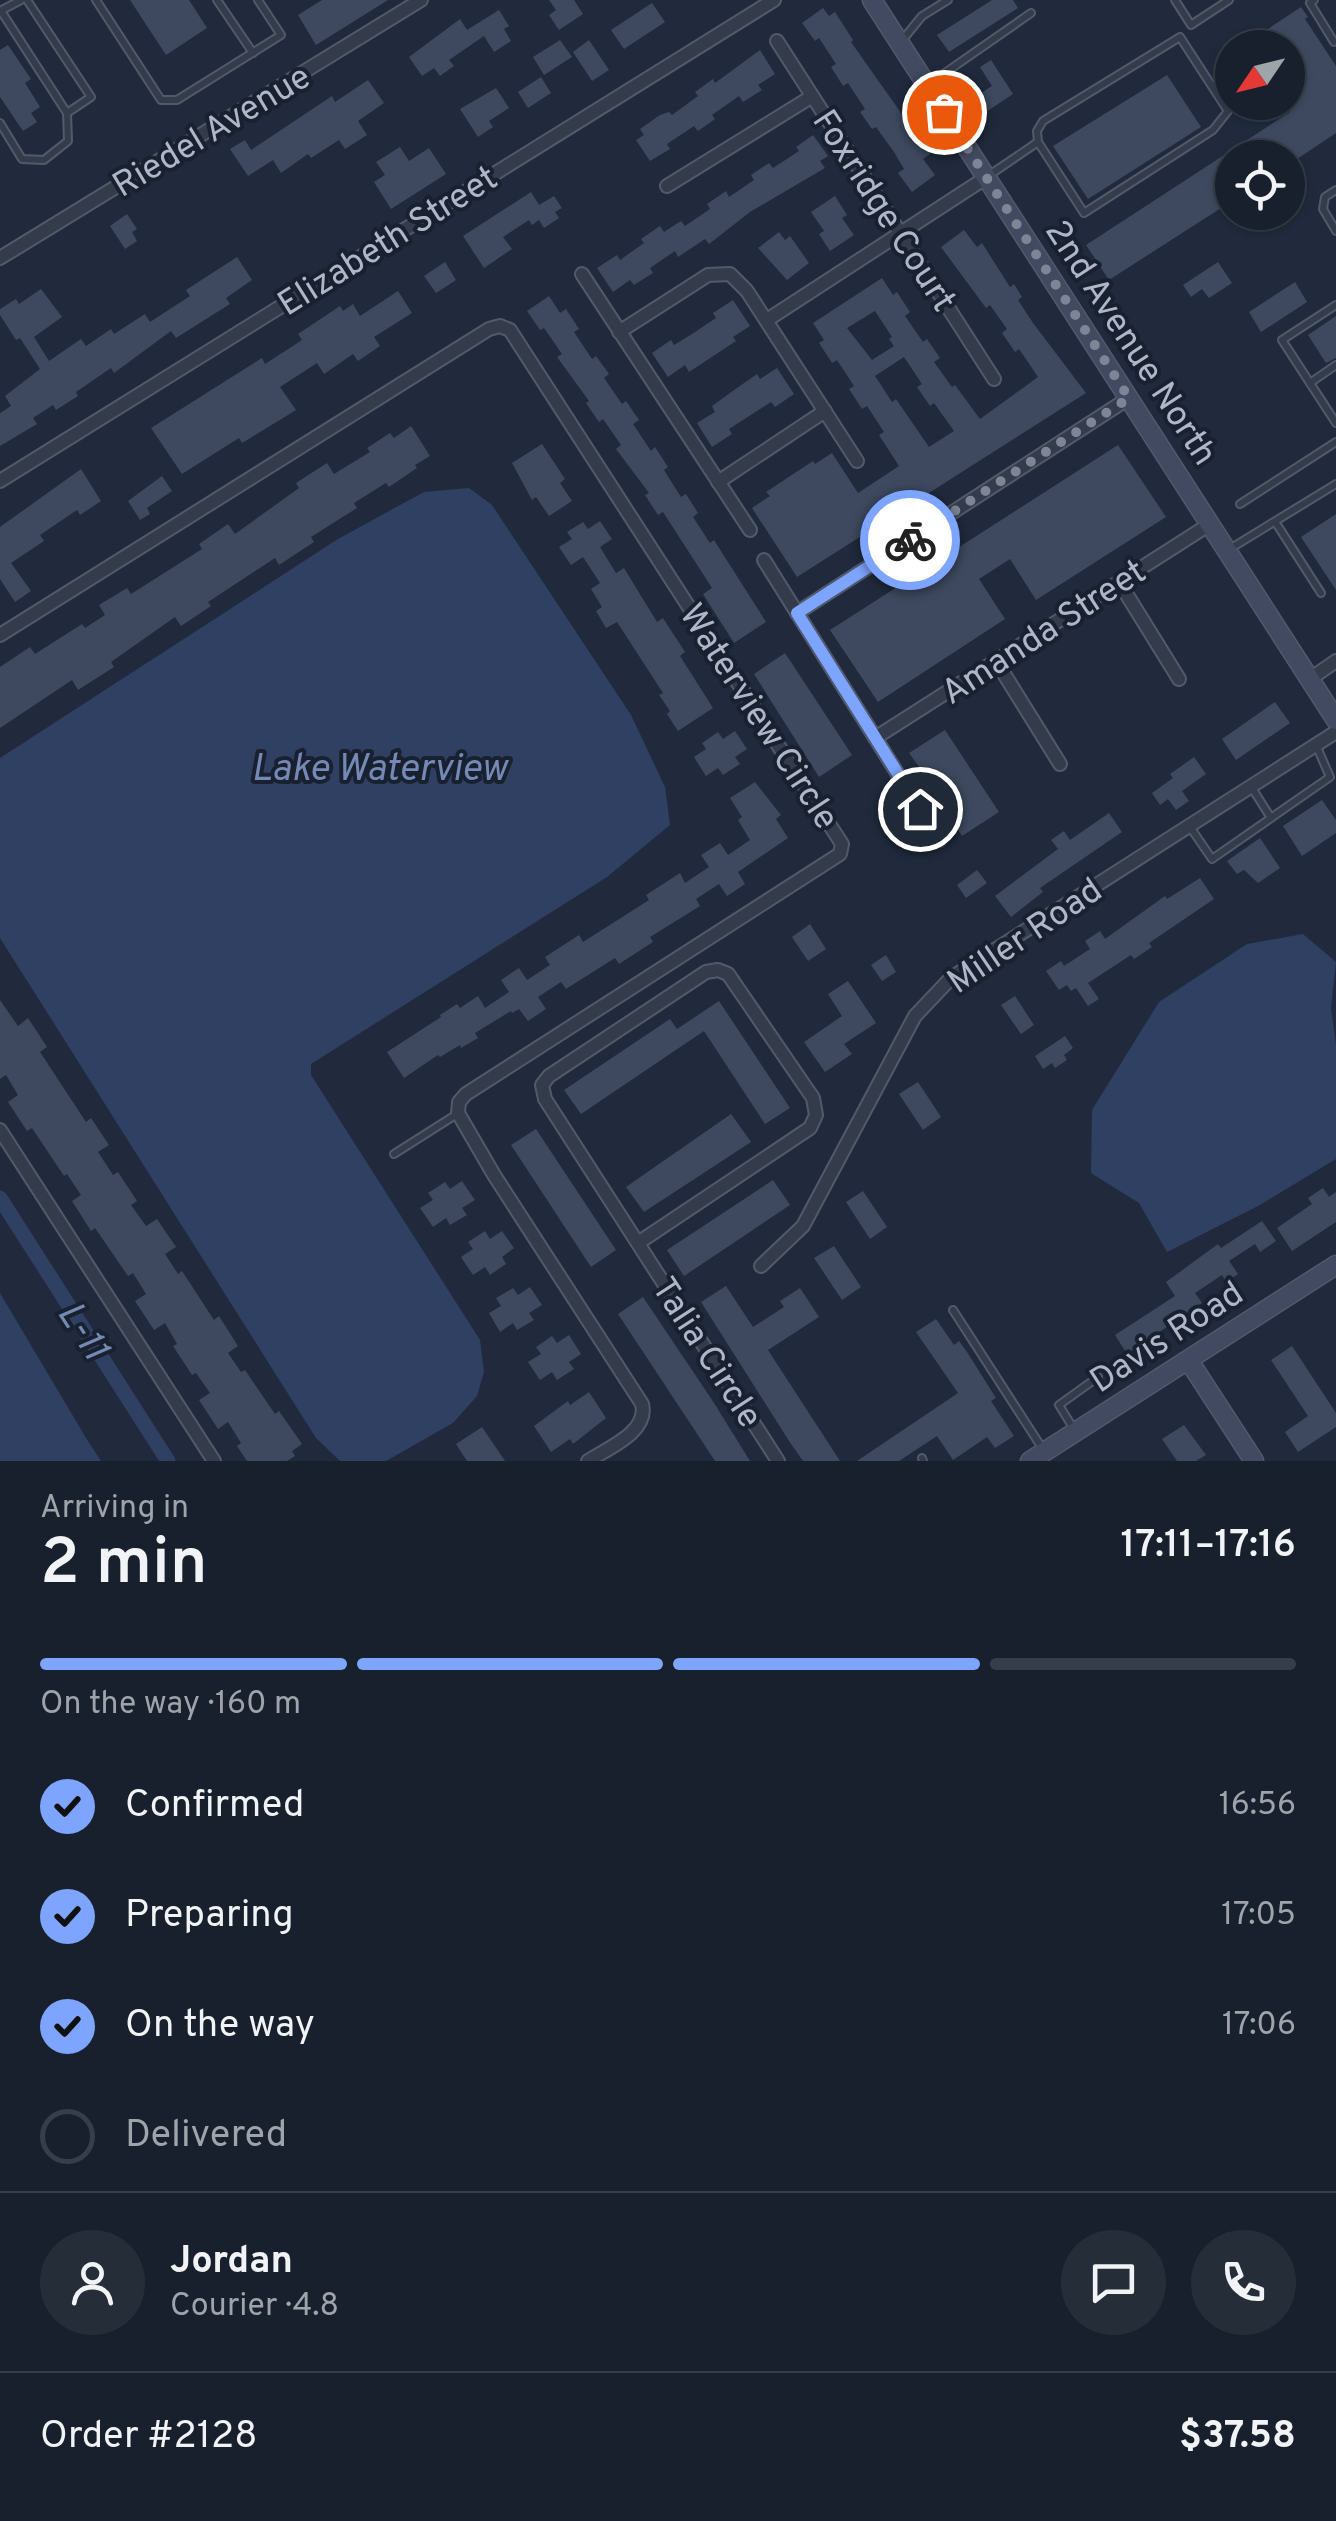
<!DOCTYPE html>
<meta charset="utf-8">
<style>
:root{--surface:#18202d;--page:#252d39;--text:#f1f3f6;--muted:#9fa3aa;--line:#363e49;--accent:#7da4ff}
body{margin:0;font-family:Overpass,sans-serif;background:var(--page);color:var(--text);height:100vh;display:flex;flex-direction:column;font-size:38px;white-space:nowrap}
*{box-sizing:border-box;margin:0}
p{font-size:32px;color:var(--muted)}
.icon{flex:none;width:55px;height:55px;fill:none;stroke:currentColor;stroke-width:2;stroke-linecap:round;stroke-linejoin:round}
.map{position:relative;height:1461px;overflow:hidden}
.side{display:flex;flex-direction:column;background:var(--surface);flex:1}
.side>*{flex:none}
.needle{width:65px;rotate:235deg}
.tools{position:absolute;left:1215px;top:30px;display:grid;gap:20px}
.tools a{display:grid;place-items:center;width:90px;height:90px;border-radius:50%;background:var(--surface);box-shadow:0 2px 8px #0004,0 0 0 2px var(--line);font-size:50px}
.pin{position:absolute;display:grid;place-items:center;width:85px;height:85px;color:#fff;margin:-42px;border:5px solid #fff;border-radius:50%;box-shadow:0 2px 10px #0007}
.courier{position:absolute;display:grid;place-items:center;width:100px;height:100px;margin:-50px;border:8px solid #7da4ff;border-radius:50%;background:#fff;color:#222;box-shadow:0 2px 12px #0007}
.overview em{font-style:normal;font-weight:600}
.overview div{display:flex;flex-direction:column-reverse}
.overview{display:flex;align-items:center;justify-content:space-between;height:170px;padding:0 40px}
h1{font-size:65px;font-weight:600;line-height:75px}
.bar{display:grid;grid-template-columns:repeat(4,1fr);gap:15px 10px;align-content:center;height:120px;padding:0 40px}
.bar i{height:12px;border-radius:8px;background:var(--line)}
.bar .current{background:var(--accent)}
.bar p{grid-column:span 4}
.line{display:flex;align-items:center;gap:25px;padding:0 40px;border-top:2px solid var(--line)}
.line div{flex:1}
.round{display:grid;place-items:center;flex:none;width:105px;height:105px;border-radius:52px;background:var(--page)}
ol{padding:0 40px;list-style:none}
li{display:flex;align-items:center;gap:30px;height:110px}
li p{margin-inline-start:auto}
li .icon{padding:10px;border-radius:50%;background:var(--accent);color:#111;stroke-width:4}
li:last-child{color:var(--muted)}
li i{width:55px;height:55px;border:5px solid var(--line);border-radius:50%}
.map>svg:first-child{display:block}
</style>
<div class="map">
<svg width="1336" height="1461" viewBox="0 0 1336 1461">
<rect width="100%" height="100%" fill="#202a3c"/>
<g fill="#304063">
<polygon points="469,488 492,505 631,715 665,787 670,825 607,877 311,1064 311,1075 480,1340 484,1372 477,1396 453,1423 386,1461 340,1461 316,1438 0,938 0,758 338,539 424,492"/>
<polygon points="1303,934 1336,962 1331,1008 1336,1045 1336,1159 1258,1206 1167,1252 1139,1203 1091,1173 1092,1110 1159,1002 1247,944"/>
<polygon points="0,1293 86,1438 101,1461 0,1461"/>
</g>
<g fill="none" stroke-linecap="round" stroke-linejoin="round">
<polyline stroke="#304063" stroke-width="15" points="0,1198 168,1461"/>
</g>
<g fill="#3e495f" fill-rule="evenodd">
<polygon points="130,0 189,0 207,28 166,55"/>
<polygon points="322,0 388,0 316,45 298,15"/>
<polygon points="549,0 574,0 583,14 559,30 549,15 556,10"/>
<polygon points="992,0 1013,0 1018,8 949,52 937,35"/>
<polygon points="652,3 665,22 624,49 611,30"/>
<polygon points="1301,7 1308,17 1305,19 1336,66 1336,133 1288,165 1288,158 1232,158 1232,201 1109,280 1086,245 1290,112 1288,48 1239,48"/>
<polygon points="823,8 829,16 835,12 853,40 851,42 930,154 923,159 935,175 912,192 898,173 904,169 894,152 876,127 872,129 860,112 865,109 848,83 843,86 831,67 836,64 819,38 815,41 802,23"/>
<polygon points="499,10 509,26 504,29 511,41 494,52 484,36 449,60 454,66 440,76 434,68 422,76 409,57 460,19 467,30"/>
<polygon points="560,40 572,57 544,75 533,57"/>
<polygon points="589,40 609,70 592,81 573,52"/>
<polygon points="8,45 31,79 25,83 40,107 31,113 37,122 23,131 0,97 0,50"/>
<polygon points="760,50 775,74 758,85 762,90 743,102 739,96 712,115 715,119 698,131 694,126 667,144 670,149 650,161 636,140 644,135 640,129 660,115 669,112 672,115 698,96 695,92 713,79 715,83"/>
<polygon points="991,60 1013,94 986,112 976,96 992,86 980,67"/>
<polygon points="1167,75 1201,127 1088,199 1053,146"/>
<polygon points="541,77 551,93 528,108 518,92"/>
<polygon points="368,80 384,103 358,121 367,135 345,149 339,140 311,158 308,154 281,173 273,160 248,176 230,149 245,140 251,150 332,96 335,102"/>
<polygon points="496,88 509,108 489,121 493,127 478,137 460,109"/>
<polygon points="813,135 828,156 820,161 825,168 750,212 709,244 705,239 678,257 675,251 650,268 653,273 634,285 630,280 613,292 597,268 617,255 620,260 644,243 641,239 660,226 664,232 681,221 685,226 710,209 707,204 726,191 729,197 754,180 751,175 769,163 773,168 799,151 796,147"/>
<polygon points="400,147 409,161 429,148 446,174 391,209 374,182 385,175 376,162"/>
<polygon points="531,192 539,205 554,196 562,208 555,212 559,218 544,228 539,220 532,225 529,220 503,237 512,249 484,268 463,236"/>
<polygon points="835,196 847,215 842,218 854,235 830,251 819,234 824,231 811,212"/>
<polygon points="127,214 137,229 132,232 137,241 125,249 110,226"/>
<path d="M964 230 977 247 982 243 1010 287 1014 284 1022 297 1018 300 1033 323 1086 393 797 577 752 508 770 496 766 492 813 461 815 464 832 453 858 493 899 466 879 435 884 432 867 406 862 409 849 389 854 386 837 360 832 363 819 343 824 340 813 323 882 278 893 295 897 292 910 312 905 316 923 342 927 339 940 358 934 362 952 387 955 385 980 419 1038 377 1019 349 1015 352 1002 333 1007 329 990 305 986 308 941 247ZM875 311 892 337 889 339 894 346 872 360 847 328ZM904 357 922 384 917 387 930 406 934 403 954 431 929 447 896 399 892 402 875 376Z"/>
<polygon points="779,232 785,240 790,236 809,263 787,280 758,248"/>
<polygon points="237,257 252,280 226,298 230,304 176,338 171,331 114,373 111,368 76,392 78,396 56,410 53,405 33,418 37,424 0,446 0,413 11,406 5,396 40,369 20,338 16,340 0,315 0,309 16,299 19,304 41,289 62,317 34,337 49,361 81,339 86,346 111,329 114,334 145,314 150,322 190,296 186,290"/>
<polygon points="445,262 456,280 436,293 424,276"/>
<polygon points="1218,262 1232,283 1209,298 1202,289 1191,297 1183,285"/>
<polygon points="1295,282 1307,302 1261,332 1249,312"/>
<polygon points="398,291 412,313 374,337 380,346 358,361 353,354 324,374 317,363 280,387 296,410 242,443 239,438 182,474 151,428 262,358 265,364 302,340 298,334 340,306 343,311 353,304 360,316"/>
<polygon points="549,296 560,313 566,309 579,329 574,332 592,359 596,356 609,374 604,378 622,404 626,401 639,420 633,424 651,451 655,447 668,467 664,470 681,497 686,494 698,513 693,517 710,543 714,540 766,622 734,643 703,594 712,588 663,512 658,515 645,495 649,493 616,449 621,445 603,419 599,422 586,403 589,401 557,357 562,354 544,328 540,330 527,311"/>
<polygon points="733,300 750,326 733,337 736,341 689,372 685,365 668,377 652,353 671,340 674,345 692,334 716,318 713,313"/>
<polygon points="1336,316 1336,358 1326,363 1308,335"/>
<polygon points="777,368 794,394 775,407 771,402 729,429 732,434 712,447 697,423 715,412 712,406 737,388 757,374 760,379"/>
<polygon points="411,426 430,456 415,465 417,468 389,487 386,483 354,503 357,508 311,537 314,542 279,565 275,558 208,602 211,606 181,626 175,617 111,662 114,667 78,690 72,680 0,728 0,667 30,647 35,654 82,624 85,628 105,615 99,605 127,588 131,594 202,549 199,544 228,524 235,534 299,488 296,483 327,463 334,474 370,452 367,448 390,433 394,438"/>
<polygon points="542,444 565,479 560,483 572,501 549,516 536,497 532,500 512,463"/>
<polygon points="1118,445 1166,517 1036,600 1010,559 979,579 1005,619 878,702 830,630"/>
<polygon points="81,469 101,501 80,515 77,510 40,535 44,541 11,563 31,591 15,602 0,579 0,527"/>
<polygon points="162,476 172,491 147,508 150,514 140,520 128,501"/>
<polygon points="1336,514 1336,590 1301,537"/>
<polygon points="600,521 612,539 600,547 616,573 624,568 657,622 663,618 685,652 680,656 713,708 678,731 667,714 670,711 659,695 663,693 617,622 606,628 596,611 602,607 591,589 600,583 583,557 571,565 559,547 572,539 567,532 583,522 588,529"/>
<polygon points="785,653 852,755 819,777 754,674"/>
<polygon points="1275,702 1290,723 1236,760 1222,739"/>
<polygon points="945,730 999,812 962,836 936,794 938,793 909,753"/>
<polygon points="735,731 747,749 735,757 740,764 723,775 718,768 706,776 694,757 706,749 702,743 718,732 723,739"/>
<polygon points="1194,757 1206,774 1182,791 1189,801 1176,810 1168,799 1160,805 1152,793 1173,778 1170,774"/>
<polygon points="755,782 781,815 776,819 788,838 738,872 745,884 727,896 719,884 696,899 700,906 650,937 653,942 619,964 615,958 566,989 561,982 538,997 546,1009 528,1021 519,1009 512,1013 511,1011 475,1033 478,1038 461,1048 460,1045 440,1057 438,1055 404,1078 387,1052 441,1017 440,1015 457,1004 460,1008 478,996 485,1008 509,992 501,980 519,968 527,980 550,965 545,957 579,935 583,942 649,900 646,895 680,873 685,883 709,867 701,855 720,843 728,855 750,840 738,820 742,817 730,798"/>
<polygon points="1322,800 1336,820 1336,833 1302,856 1283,826"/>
<polygon points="1109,813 1122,832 1040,888 1043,892 1011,917 995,896 1058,849 1051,840 1064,831 1070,840"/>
<polygon points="1260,838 1280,868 1258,883 1244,870 1237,874 1227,861"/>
<polygon points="977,870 987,883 966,898 957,885"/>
<polygon points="1200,878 1214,899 1149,943 1152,947 1134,959 1131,955 1088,983 1099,999 1088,1006 1076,988 1071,991 1067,985 1059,990 1046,971 1061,961 1064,966 1090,949 1085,941 1100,931 1105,939 1165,896 1167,899"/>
<polygon points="810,924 826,949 808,961 792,937"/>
<polygon points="886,955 896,972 882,981 871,965"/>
<polygon points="848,981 876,1023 844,1044 852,1054 825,1072 804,1042 842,1016 828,994"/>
<polygon points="1015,996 1034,1025 1021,1034 1001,1005"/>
<polygon points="0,1000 18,1026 28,1018 47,1047 40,1052 86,1122 91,1118 109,1145 98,1152 113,1175 118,1172 137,1201 131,1205 146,1226 157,1219 176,1247 165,1254 178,1274 182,1271 214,1320 219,1316 238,1346 228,1353 241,1372 245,1370 275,1414 279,1411 302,1444 292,1451 295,1456 287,1461 247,1461 237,1446 241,1443 228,1422 218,1429 199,1400 210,1393 196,1373 192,1375 173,1346 177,1344 165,1323 154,1330 135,1301 146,1294 133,1273 128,1276 95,1228 91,1231 72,1201 81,1195 67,1174 64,1176 32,1128 27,1131 8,1102 18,1095 6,1075 0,1079"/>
<polygon points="719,1001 790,1108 765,1124 704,1031 581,1114 564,1090 670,1019 677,1029"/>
<polygon points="1065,1036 1073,1048 1064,1055 1067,1060 1055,1068 1052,1063 1043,1069 1035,1056"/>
<polygon points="918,1082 941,1117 923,1130 899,1094"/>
<polygon points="731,1114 751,1142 644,1212 626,1187"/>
<polygon points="536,1129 616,1250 591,1267 511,1145"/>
<polygon points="773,1180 790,1205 684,1276 667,1250"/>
<polygon points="462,1181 475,1200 462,1208 467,1215 450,1225 446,1218 433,1227 420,1208 433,1200 428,1193 445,1182 450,1189"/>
<polygon points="1323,1188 1329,1197 1336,1192 1336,1222 1292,1251 1277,1228 1312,1204 1308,1198"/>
<polygon points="863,1191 887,1227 870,1239 846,1202"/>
<polygon points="1262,1221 1276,1241 1260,1252 1255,1244 1229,1261 1238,1274 1226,1282 1222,1275 1195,1293 1202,1303 1127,1354 1115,1335 1175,1296 1166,1282 1218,1244 1221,1248"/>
<polygon points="485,1231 490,1239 502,1231 514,1248 502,1257 506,1264 490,1275 485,1267 473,1275 461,1257 473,1249 468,1242"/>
<polygon points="834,1246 861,1287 842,1300 814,1258"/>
<polygon points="726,1286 753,1327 784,1307 780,1301 800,1288 819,1317 768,1350 840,1461 803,1461 789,1441 701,1302"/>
<polygon points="530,1287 542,1305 529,1313 534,1320 517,1330 513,1323 500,1332 489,1313 501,1306 496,1298 513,1288 518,1295"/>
<polygon points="643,1297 714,1403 750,1461 715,1461 618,1314"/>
<polygon points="936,1319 954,1345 959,1341 967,1352 996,1398 991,1401 1014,1436 995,1448 987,1437 953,1460 937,1436 899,1461 857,1461 958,1393 916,1332"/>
<polygon points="569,1335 581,1354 569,1362 574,1369 557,1380 552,1372 540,1380 528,1362 541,1354 536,1347 552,1336 557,1343"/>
<polygon points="1292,1346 1336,1413 1336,1427 1298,1452 1285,1432 1308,1416 1271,1360"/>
<polygon points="589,1392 606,1418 573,1444 570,1439 551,1452 534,1426 568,1401 570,1405"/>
<polygon points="1184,1425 1206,1455 1196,1461 1177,1461 1162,1439"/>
<polygon points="482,1427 505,1461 467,1461 456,1444"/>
</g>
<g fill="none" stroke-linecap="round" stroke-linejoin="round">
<defs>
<g id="lane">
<polyline points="27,0 91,97 67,113"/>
<polyline points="96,0 161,100 177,100 281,35 258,0"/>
<polyline points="217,0 253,53"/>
<polyline points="1175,0 1191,25 1229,0"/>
<polyline points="1314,0 1310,3 1334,42"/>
<polyline points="0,11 21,0"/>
<polyline points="900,43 922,16 948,0"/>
<polyline points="929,84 1031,13"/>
<polyline points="0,123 22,159 44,160 68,141 67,113 1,11"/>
<polyline points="988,176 1038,142 1084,213 1213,130 1228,111 1180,37 1043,121 1037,131 1038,142"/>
<polyline points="1336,190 1325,197 1323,209 1336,231"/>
<polyline points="1336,305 1282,340 1336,423"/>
<polyline points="1310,383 1336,365"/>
<polyline points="1240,504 1336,442"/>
<polyline points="1276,523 1321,593"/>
<polyline points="1228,550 1336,484"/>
<polyline points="1252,788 1271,818"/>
<polyline points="1190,827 1212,859 1330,777 1316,745"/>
<polyline points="394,1154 457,1114"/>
<polyline points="953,1310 1044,1451"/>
<polyline points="1075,1431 1059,1405 1098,1377"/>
<polyline points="922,1458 923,1461"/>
</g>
<g id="street">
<polyline points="777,41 994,379"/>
<polyline points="667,186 811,97"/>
<polyline points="0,258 421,0"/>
<polyline points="582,274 750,530"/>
<polyline points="767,320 987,177"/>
<polyline points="619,332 708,275 730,274 747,291 857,461"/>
<polyline points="0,481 774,0"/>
<polyline points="718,482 825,411"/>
<polyline points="764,560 939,840"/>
<polyline points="1119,582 1179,679"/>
<polyline points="797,613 1129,398"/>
<path d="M0 635 489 329 500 326 510 330 842 844 840 854 466 1094 459 1102 458 1113 494 1175 642 1404C649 1432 608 1448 588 1461"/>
<polyline points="996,661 1060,764"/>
<polyline points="1310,679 1336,661"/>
<polyline points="875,738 1210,524"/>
<polyline points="0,1130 214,1461"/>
<polyline points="638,1243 810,1128 816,1115 813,1098 728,974 718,970 706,972 549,1076 542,1085 545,1099 778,1461"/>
<polyline points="761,1266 803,1226 915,1016 951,978 1336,732"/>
</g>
<g id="secondary">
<polyline points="872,0 1336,720"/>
<polyline points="1189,1361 1254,1461"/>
<polyline points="1030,1461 1336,1265"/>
</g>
</defs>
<use href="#lane" stroke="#52596a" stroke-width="10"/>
<use href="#street" stroke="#52596a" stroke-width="16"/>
<use href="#secondary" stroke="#52596a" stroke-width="21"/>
<use href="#lane" stroke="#343c4c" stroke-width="6"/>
<use href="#street" stroke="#343c4c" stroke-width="12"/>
<use href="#secondary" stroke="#414a60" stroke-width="18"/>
</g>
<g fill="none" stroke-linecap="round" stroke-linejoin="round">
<polyline stroke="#7d8597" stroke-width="10" stroke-dasharray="0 18" points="910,540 1129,398 944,112"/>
<polyline stroke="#7da4ff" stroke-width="12" points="910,540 797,613 920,809"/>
</g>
<g text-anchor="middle" stroke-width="8" stroke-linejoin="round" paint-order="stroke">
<g font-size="35" fill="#afb6c8" stroke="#192131">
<text transform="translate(211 130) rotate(-31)" y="12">Riedel Avenue</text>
<text transform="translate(885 210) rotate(57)" y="12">Foxridge Court</text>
<text transform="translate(387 240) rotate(-32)" y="12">Elizabeth Street</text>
<text transform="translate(1132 342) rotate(57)" y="12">2nd Avenue North</text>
<text transform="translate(1043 631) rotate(-33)" y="12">Amanda Street</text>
<text transform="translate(760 716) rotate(57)" y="12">Waterview Circle</text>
<text transform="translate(1024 935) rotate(-34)" y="12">Miller Road</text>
<text transform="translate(1166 1336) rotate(-33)" y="12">Davis Road</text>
<text transform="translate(708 1352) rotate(57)" y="12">Talia Circle</text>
</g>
<g font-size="38" font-style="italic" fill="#7489b3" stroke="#192131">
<text x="379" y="780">Lake Waterview</text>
<text transform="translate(84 1330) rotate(57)" y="13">L-11</text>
</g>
</g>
</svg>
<div class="tools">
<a><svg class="needle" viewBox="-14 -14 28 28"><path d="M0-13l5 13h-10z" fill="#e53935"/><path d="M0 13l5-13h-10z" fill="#9fa3aa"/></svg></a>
<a><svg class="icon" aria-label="locate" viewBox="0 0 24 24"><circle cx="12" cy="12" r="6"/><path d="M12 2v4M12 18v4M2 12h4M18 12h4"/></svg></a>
</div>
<div class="pin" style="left:944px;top:112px;background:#ea580c"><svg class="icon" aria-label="bag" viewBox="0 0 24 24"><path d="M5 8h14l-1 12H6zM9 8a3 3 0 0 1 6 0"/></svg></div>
<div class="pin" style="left:920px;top:809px;background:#1f2937"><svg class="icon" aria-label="home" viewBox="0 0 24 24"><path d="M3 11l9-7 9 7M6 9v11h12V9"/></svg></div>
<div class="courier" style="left:910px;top:540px"><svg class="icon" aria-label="bike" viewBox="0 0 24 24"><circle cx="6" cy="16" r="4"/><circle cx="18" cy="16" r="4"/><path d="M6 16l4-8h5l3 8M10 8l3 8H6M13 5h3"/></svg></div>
</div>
<section class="side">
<div class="overview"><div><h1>2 min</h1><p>Arriving in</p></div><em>17:11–17:16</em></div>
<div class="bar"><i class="current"></i><i class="current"></i><i class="current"></i><i></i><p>On the way · 160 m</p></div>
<ol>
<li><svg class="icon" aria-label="check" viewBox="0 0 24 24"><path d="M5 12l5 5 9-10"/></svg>Confirmed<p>16:56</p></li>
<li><svg class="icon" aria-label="check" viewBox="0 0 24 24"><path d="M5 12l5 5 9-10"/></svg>Preparing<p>17:05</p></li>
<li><svg class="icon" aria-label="check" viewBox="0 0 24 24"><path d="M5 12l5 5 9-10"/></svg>On the way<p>17:06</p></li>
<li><i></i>Delivered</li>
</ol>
<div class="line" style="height:180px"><a class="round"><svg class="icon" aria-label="person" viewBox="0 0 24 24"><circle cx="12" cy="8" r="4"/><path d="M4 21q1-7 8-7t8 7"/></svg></a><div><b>Jordan</b><p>Courier · 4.8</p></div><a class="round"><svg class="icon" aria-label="chat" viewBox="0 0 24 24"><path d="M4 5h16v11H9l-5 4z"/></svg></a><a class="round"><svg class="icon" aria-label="phone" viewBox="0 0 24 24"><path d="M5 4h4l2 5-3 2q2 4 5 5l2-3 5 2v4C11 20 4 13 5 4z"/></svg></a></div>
<div class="line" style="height:130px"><div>Order #2128</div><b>$37.58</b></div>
</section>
